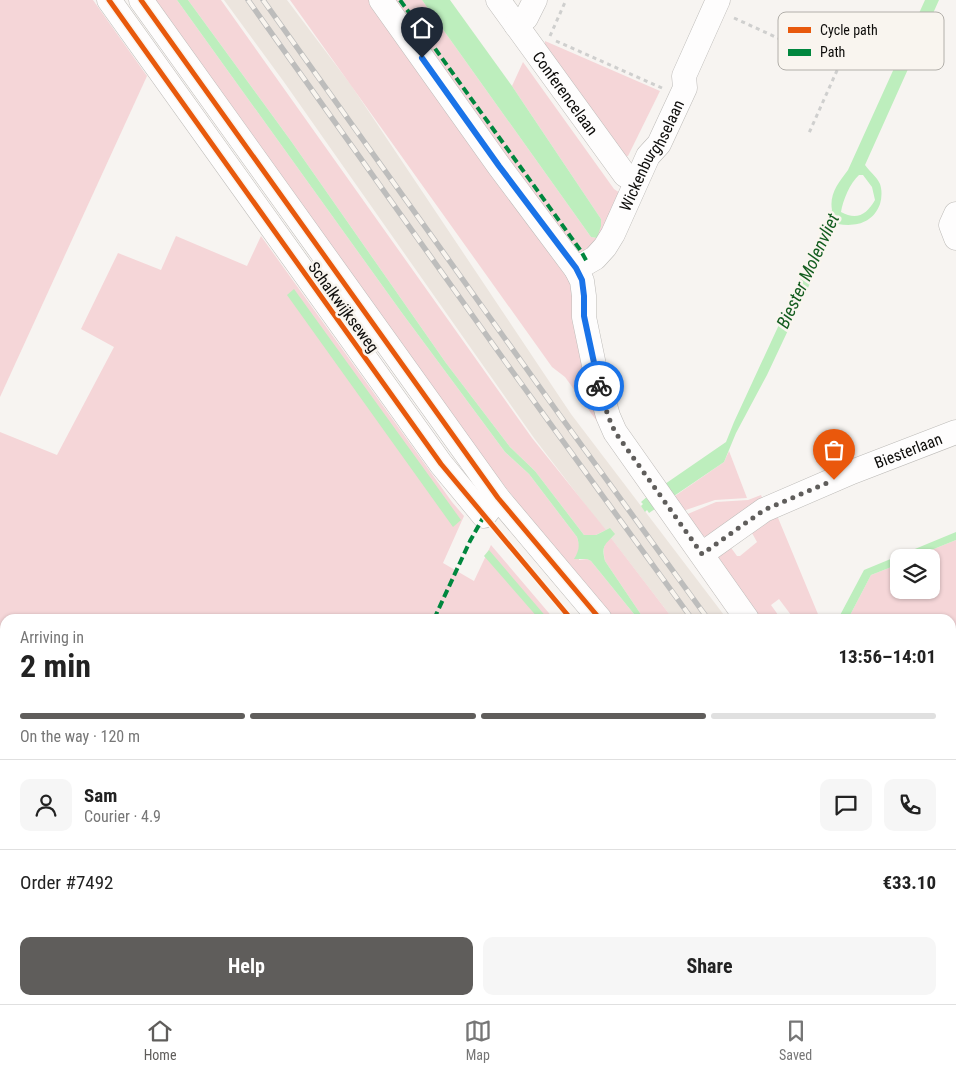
<!DOCTYPE html>
<meta charset="utf-8">
<style>
:root{--surface:#fff;--page:#f6f6f6;--text:#222;--muted:#767676;--line:#e0e0e0;--accent:#5f5d5b}
body{margin:0;font-family:"Roboto Condensed",sans-serif;background:var(--page);color:var(--text);height:100vh;display:flex;flex-direction:column;font-size:19px;white-space:nowrap}
*{box-sizing:border-box;margin:0}
p{font-size:16px;color:var(--muted)}
.icon{flex:none;width:28px;height:28px;fill:none;stroke:currentColor;stroke-width:2;stroke-linecap:round;stroke-linejoin:round}
.map{position:relative;flex:1;overflow:hidden}
.panel{position:absolute;left:0px;top:614px;width:956px;height:391px;display:flex;flex-direction:column;background:var(--surface);border-radius:15px 15px 0 0;box-shadow:0 1px 4px #0004}
.panel>*{flex:none}
.buttons{position:absolute;left:890px;top:549px;display:grid;gap:10px}
.buttons a{display:grid;place-items:center;width:50px;height:50px;border-radius:10px;background:var(--surface);box-shadow:0 1px 4px #0004;font-size:25px}
.pin{position:absolute;display:grid;place-items:center;width:42px;height:42px;color:#fff;margin:-51px -21px;border-radius:50% 50% 50% 0;rotate:-45deg;box-shadow:0 0 5px #0007}
.pin .icon{rotate:45deg}
.courier{position:absolute;display:grid;place-items:center;width:50px;height:50px;margin:-25px;border:4px solid #1a73e8;border-radius:50%;background:#fff;color:#222;box-shadow:0 1px 6px #0007}
.head em{font-style:normal;font-weight:700}
.head div{display:flex;flex-direction:column-reverse}
.head{display:flex;align-items:center;justify-content:space-between;height:85px;padding:0 20px}
h1{font-size:32px;font-weight:700;line-height:38px}
.bar{display:grid;grid-template-columns:repeat(4,1fr);gap:8px 5px;align-content:center;height:60px;padding:0 20px}
.bar i{height:6px;border-radius:4px;background:var(--line)}
.bar .on{background:var(--accent)}
.bar p{grid-column:span 4}
.line{display:flex;align-items:center;gap:12px;padding:0 20px;border-top:1px solid var(--line)}
.line div{flex:1}
.round{display:grid;place-items:center;flex:none;width:52px;height:52px;border-radius:10px;background:var(--page)}
.primary-button{display:flex;gap:10px;margin-top:auto;padding:10px 20px}
.primary-button a{flex:1;height:58px;border-radius:10px;background:var(--accent);color:#fff;font-size:20px;font-weight:700;line-height:58px;text-align:center}
.primary-button a+a{background:var(--page);color:var(--text)}
.menu{display:flex;justify-content:space-around;align-items:center;height:70px;border-top:1px solid var(--line);background:var(--surface);font-size:14px;color:var(--muted)}
.menu a{display:grid;justify-items:center;gap:2px}
.menu .on{color:var(--accent)}
.map>svg:first-child{display:block}
</style>
<div class="map">
<svg width="956" height="1004" viewBox="0 0 956 1004">
<rect width="100%" height="100%" fill="#f7f4f1"/>
<g fill="#ece5de">
<polygon points="224,0 287,0 351,85 571,414 727,619 673,619 534,438 284,82"/>
<polygon points="951,905 956,911 956,977 951,972"/>
</g>
<g fill="#f5d6d8">
<polygon points="0,0 93,0 147,76 0,397"/>
<path d="M151 0H177L402 313 505 452 529 474 577 537 579 544V560L587 559 591 561 638 619H613C446 423 301 209 151 0Z"/>
<polygon points="188,0 221,0 532,438 606,530 596,535 584,535 535,471 510,447 446,363 291,141"/>
<polygon points="290,0 373,0 569,274 627,463 565,377 552,367"/>
<polygon points="387,0 422,0 591,237 597,238 601,219 512,86 523,62 614,189 623,195 601,243 579,254"/>
<polygon points="545,41 660,91 628,156 624,157 545,50"/>
<polygon points="176,236 247,266 261,236 452,502 464,516 443,563 474,581 491,545 554,619 5,619 5,1000 819,1000 817,1004 0,1004 0,432 57,455 114,347 81,329 118,253 161,270"/>
<polygon points="729,451 747,498 715,500 683,511 672,498 724,462"/>
<polygon points="761,495 764,503 709,537 701,536 683,516 716,502 748,500"/>
<polygon points="776,513 820,619 794,619 779,599 771,605 781,619 756,619 718,562 718,555 729,545 737,556 740,556 757,542 752,533"/>
<path d="M611 538 673 619H644L605 561C603 551 602 544 611 538Z"/>
<polygon points="956,540 956,779 951,790 951,619 848,619 871,575 899,564 899,590 931,590 931,558 914,557"/>
</g>
<g fill="#bdeebd" fill-rule="evenodd">
<path d="M177 0H188L291 141 446 363 510 447 535 471 584 535H596L610 528 615 534C605 545 601 545 605 561L644 619H638L591 561 587 559H574C579 551 580 546 577 537L529 474 505 452 402 313Z"/>
<polygon points="422,0 450,0 512,86 601,219 601,226 597,238 591,237"/>
<path d="M925 0H939L865 165C870 172 877 177 880 184 882 190 882 197 880 204 873 223 856 227 838 224L767 375 736 433 724 462 649 513 647 510 645 512 641 506 643 504 641 502 649 495 726 442 734 422 832 210C829 194 839 182 848 170ZM859 175H863L872 187 875 200C867 214 857 221 841 212 843 200 850 183 859 175Z"/>
<polygon points="294,289 461,520 453,527 287,295"/>
<polygon points="956,532 956,540 914,557 899,558 899,564 871,575 848,619 838,619 864,570"/>
<polygon points="489,550 548,619 539,619 484,556"/>
</g>
<g fill="none" stroke-linecap="round" stroke-linejoin="round">
<defs>
<g id="minor">
<polyline points="109,0 441,464 484,516 498,498"/>
<polyline points="141,0 498,498 600,619"/>
<polyline points="381,0 499,166 576,269 582,281 584,296 584,317 595,370 608,416 615,432 747,619"/>
<path id="s1" d="M498 0 625 175 636 181"/>
<polyline points="516,25 526,18 535,0"/>
<polyline points="956,214 951,225 956,238"/>
<path id="s2" d="M576 269 595 258 605 247 613 234 648 156 659 144 685 88 684 76 718 0"/>
<path id="s3" d="M702 554 764 510 852 472 956 432"/>
<polyline points="951,862 956,867"/>
<polyline points="919,1000 922,1004"/>
</g>
</defs>
<use href="#minor" stroke="#bdbbb8" stroke-width="25"/>
<g stroke="#cfcfce" stroke-width="3" stroke-dasharray="4 4" stroke-linecap="butt">
<polyline points="734,18 839,66 809,133"/>
<polyline points="550,36 566,0"/>
<polyline points="556,41 662,88"/>
</g>
<use href="#minor" stroke="#fefdfd" stroke-width="24"/>
<defs>
<g id="rail">
<polyline points="248,0 507,364 692,619"/>
<polyline points="263,0 561,417 708,619"/>
<polyline points="951,930 956,935"/>
<polyline points="951,950 956,956"/>
</g>
</defs>
<use href="#rail" stroke="#bdbdbc" stroke-width="5.5"/>
<use href="#rail" stroke="#f9f5ef" stroke-width="4" stroke-dasharray="11" stroke-linecap="butt"/>
<g stroke="#00873e" stroke-width="4" stroke-dasharray="8 4" stroke-linecap="butt">
<polyline points="400,0 581,251 587,262"/>
<polyline points="434,619 470,541 484,516"/>
<polyline points="257,1004 259,1000"/>
</g>
<defs>
<g id="cycleway">
<polyline points="109,0 441,464 571,619"/>
<polyline points="141,0 498,498 600,619"/>
</g>
</defs>
<use href="#cycleway" stroke="#f9f5ef" stroke-width="8"/>
<use href="#cycleway" stroke="#e8590c" stroke-width="5"/>
</g>
<g fill="none" stroke-linecap="round" stroke-linejoin="round">
<polyline stroke="#5f5d5b" stroke-width="5" stroke-dasharray="0 9" points="599,386 608,416 615,432 702,554 764,510 834,480"/>
<polyline stroke="#1a73e8" stroke-width="6" points="422,58 499,166 576,268 582,280 584,296 584,316 599,386"/>
</g>
<g text-anchor="middle" stroke-width="5" stroke-linejoin="round" paint-order="stroke">
<g font-size="16" fill="#0d0c0a" stroke="#f9f5ef">
<text dy="6" stroke="none"><textPath href="#s1" startOffset="115">Conferencelaan</textPath></text>
<text dy="6" stroke="none"><textPath href="#s2" startOffset="140">Wickenburghselaan</textPath></text>
<text transform="translate(344 307) rotate(54)" y="6">Schalkwijkseweg</text>
<text dy="6" stroke="none"><textPath href="#s3" startOffset="232">Biesterlaan</textPath></text>
</g>
<g font-size="18" font-style="italic" fill="#145d20" stroke="#f9f5ef">
<text transform="translate(808 271) rotate(-65)" y="6">Biester Molenvliet</text>
</g>
</g>
<rect x="778" y="12" width="166" height="58" rx="8" fill="#f9f5ef" stroke="#b2afaa" stroke-width="1"/>
<rect x="788" y="27" width="23" height="6" fill="#e8590c"/>
<rect x="788" y="49" width="23" height="7" fill="#00873e"/>
<g font-size="14" fill="#0d0c0a">
<text x="820" y="35">Cycle path</text>
<text x="820" y="57">Path</text>
</g>
</svg>
<div class="buttons">
<a><svg class="icon" aria-label="layers" viewBox="0 0 24 24"><path d="M12 4l9 5-9 5-9-5zM3 14l9 5 9-5"/></svg></a>
</div>
<div class="pin" style="left:834px;top:480px;background:#ea580c"><svg class="icon" aria-label="bag" viewBox="0 0 24 24"><path d="M5 8h14l-1 12H6zM9 8a3 3 0 0 1 6 0"/></svg></div>
<div class="pin" style="left:422px;top:58px;background:#1f2937"><svg class="icon" aria-label="home" viewBox="0 0 24 24"><path d="M3 11l9-7 9 7M6 9v11h12V9"/></svg></div>
<div class="courier" style="left:599px;top:386px"><svg class="icon" aria-label="bike" viewBox="0 0 24 24"><circle cx="6" cy="16" r="4"/><circle cx="18" cy="16" r="4"/><path d="M6 16l4-8h5l3 8M10 8l3 8H6M13 5h3"/></svg></div>
<section class="panel">
<div class="head"><div><h1>2 min</h1><p>Arriving in</p></div><em>13:56–14:01</em></div>
<div class="bar"><i class="on"></i><i class="on"></i><i class="on"></i><i></i><p>On the way · 120 m</p></div>
<div class="line" style="height:90px"><a class="round"><svg class="icon" aria-label="person" viewBox="0 0 24 24"><circle cx="12" cy="8" r="4"/><path d="M4 21q1-7 8-7t8 7"/></svg></a><div><b>Sam</b><p>Courier · 4.9</p></div><a class="round"><svg class="icon" aria-label="chat" viewBox="0 0 24 24"><path d="M4 5h16v11H9l-5 4z"/></svg></a><a class="round"><svg class="icon" aria-label="phone" viewBox="0 0 24 24"><path d="M5 4h4l2 5-3 2q2 4 5 5l2-3 5 2v4C11 20 4 13 5 4z"/></svg></a></div>
<div class="line" style="height:65px"><div>Order #7492</div><b>€33.10</b></div>
<div class="primary-button"><a>Help</a><a>Share</a></div>
</section>
</div>
<nav class="menu">
<a class="on"><svg class="icon" aria-label="home" viewBox="0 0 24 24"><path d="M3 11l9-7 9 7M6 9v11h12V9"/></svg>Home</a>
<a><svg class="icon" aria-label="map" viewBox="0 0 24 24"><path d="M3 6l6-2 6 2 6-2v14l-6 2-6-2-6 2zM9 4v14M15 6v14"/></svg>Map</a>
<a><svg class="icon" aria-label="saved" viewBox="0 0 24 24"><path d="M7 4h10v16l-5-4-5 4z"/></svg>Saved</a>
</nav>
